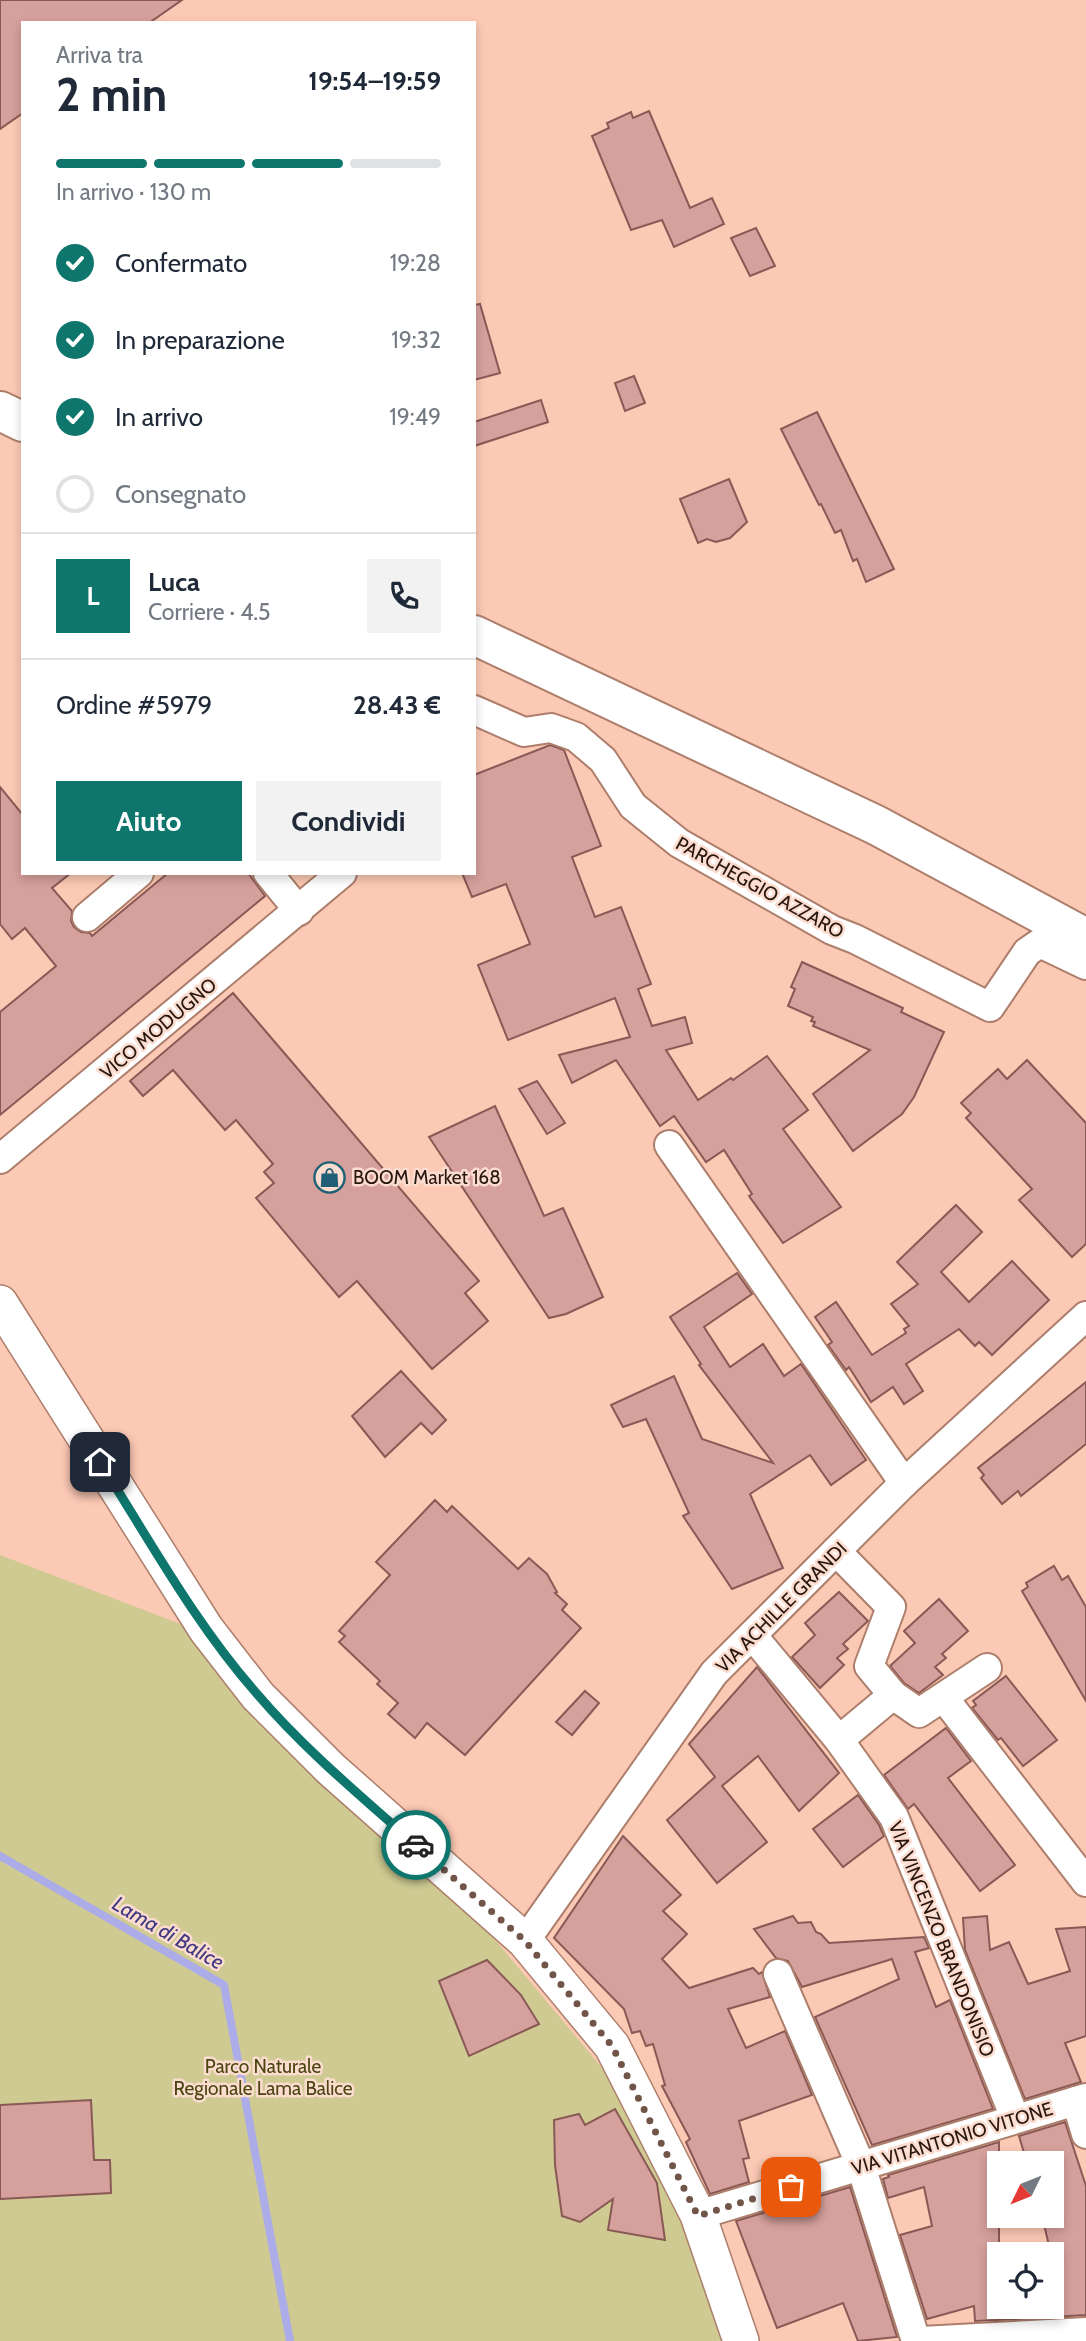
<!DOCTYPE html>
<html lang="it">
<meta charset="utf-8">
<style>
:root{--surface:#fff;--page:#f2f2f3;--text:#1f2937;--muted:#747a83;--line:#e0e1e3;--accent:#0f766e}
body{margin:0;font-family:Cabin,sans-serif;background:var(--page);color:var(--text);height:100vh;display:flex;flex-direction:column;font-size:26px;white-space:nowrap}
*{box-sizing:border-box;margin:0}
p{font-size:23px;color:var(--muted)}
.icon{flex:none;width:38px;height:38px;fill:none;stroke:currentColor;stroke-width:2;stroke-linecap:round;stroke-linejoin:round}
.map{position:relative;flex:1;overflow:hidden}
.side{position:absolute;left:21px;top:21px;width:455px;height:854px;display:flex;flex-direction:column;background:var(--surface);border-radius:0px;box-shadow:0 4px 10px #0003}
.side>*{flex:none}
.needle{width:46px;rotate:227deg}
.fabs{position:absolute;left:987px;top:2151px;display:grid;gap:14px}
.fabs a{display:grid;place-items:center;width:77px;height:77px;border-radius:0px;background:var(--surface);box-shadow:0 4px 10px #0003;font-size:35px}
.pin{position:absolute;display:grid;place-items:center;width:60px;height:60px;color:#fff;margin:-30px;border-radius:14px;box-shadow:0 4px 10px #0006}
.courier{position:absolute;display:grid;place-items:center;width:70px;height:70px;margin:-35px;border:5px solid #0f766e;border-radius:50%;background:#fff;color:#222;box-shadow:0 2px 9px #0007}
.head em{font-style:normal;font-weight:700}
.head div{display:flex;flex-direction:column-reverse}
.head{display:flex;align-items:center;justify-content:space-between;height:119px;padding:0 35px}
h1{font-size:46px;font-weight:700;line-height:52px}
.bar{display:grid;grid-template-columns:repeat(4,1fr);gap:10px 7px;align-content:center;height:84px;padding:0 35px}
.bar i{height:9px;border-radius:5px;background:var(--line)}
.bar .active{background:var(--accent)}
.bar p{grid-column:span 4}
.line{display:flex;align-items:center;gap:18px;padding:0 35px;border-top:2px solid var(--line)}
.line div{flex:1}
.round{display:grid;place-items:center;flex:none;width:74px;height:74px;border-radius:0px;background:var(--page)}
ol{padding:0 35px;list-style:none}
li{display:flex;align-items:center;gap:21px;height:77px}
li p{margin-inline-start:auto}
li .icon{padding:7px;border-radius:50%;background:var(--accent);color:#fff;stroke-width:4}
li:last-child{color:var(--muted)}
li i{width:38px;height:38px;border:4px solid var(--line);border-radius:50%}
.primary-button{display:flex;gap:14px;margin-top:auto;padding:14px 35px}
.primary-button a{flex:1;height:80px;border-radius:0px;background:var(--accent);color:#fff;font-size:28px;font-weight:700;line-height:80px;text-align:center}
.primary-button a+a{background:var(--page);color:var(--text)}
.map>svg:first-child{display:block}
</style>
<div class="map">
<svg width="1086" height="2341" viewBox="0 0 1086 2341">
<rect width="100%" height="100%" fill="#fcc9b4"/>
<polygon fill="#ceca92" points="0,1555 191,1628 486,1929 663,2141 735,2341 0,2341"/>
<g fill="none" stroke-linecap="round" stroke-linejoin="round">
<polyline stroke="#acace9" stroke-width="8" points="0,1856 224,1985 290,2341"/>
</g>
<g fill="#d6a09c" stroke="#895955" stroke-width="2">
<polygon points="0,0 182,0 149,23 23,23 23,113 0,129"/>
<polygon points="649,111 690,208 712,198 724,224 674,247 662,220 631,230 592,136 609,128 607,123 631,112 633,118"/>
<polygon points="756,228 775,266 750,276 731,238"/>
<polygon points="480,304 500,373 474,380 474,305"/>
<polygon points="634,376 645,403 625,411 615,383"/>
<polygon points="541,400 548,422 474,446 474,422"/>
<polygon points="817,412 894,569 866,582 857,559 853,561 841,530 835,533 821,504 819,505 781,429"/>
<polygon points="729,479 747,522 730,538 716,542 707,539 698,543 680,499"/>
<polygon points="550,745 564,750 601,846 572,857 595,917 621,907 651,984 638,989 652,1026 685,1017 692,1043 666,1050 698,1100 731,1078 733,1080 767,1056 808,1110 783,1129 841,1207 783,1243 749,1196 752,1194 724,1150 706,1162 674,1116 660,1126 616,1060 572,1083 559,1055 630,1037 615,998 508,1040 478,965 530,944 506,884 472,897 462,873 474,873 474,775"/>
<polygon points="0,787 23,815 23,873 71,873 52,888 72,911 71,921 74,927 81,932 90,933 92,936 168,873 248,873 265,896 0,1115 0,1012 56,966 25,928 12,939 0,924"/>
<polygon points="802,962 903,1008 901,1012 944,1032 914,1097 902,1114 853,1151 813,1094 870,1050 813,1026 815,1022 811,1021 813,1017 788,1006 795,989 791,987"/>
<polygon points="233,993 479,1281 465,1293 488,1321 432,1369 357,1281 339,1297 256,1198 274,1183 264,1172 273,1164 236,1120 225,1130 173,1070 143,1096 130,1081"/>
<polygon points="1027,1060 1086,1123 1086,1244 1072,1257 1019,1200 1032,1189 966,1118 971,1113 961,1103 998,1069 1007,1079"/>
<polygon points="537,1081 565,1123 547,1134 519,1089"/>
<polygon points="495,1106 544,1216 563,1208 603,1297 566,1314 549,1318 429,1137"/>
<polygon points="956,1205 982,1232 941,1272 969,1302 1012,1261 1049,1300 992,1355 979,1342 975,1346 959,1329 906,1364 923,1391 904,1404 893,1387 871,1402 849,1367 846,1370 828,1345 832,1342 815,1317 836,1302 872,1355 906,1333 904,1329 909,1326 891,1304 918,1284 897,1262"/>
<polygon points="737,1273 752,1294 704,1327 730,1367 763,1344 784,1376 801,1364 866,1460 831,1485 810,1455 750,1494 783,1568 732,1589 683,1516 689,1513 646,1419 623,1427 611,1405 674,1376 702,1439 773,1463 699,1365 701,1364 670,1317"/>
<polygon points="401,1371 446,1420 432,1434 421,1423 385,1457 352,1416"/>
<polygon points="1086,1382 1086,1444 1021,1496 1018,1491 1002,1504 981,1478 984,1475 978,1468"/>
<polygon points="435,1500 447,1512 452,1506 518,1569 529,1558 547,1574 557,1592 555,1593 567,1604 562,1610 581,1628 465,1755 427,1723 415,1738 388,1714 398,1703 377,1684 380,1681 339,1642 345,1636 339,1631 390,1575 376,1562"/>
<polygon points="1054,1566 1062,1580 1068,1576 1086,1607 1086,1701 1022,1591 1028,1587 1026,1583"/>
<polygon points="839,1592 868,1621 843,1644 848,1649 837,1658 844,1665 820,1688 792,1657 815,1635 805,1623"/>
<polygon points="939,1599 968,1631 942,1654 946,1658 935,1667 943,1675 919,1693 904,1683 890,1666 915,1643 904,1631"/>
<polygon points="757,1667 839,1773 799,1811 758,1756 722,1786 767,1842 717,1883 667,1820 715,1777 689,1744"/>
<polygon points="1006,1676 1057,1740 1023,1766 1001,1738 998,1740 972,1708 976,1705 973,1701"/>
<polygon points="585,1691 599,1703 572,1735 556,1722"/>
<polygon points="946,1728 971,1761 948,1778 1015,1865 980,1891 914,1804 908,1809 884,1775"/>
<polygon points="858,1795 879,1825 884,1836 843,1867 813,1829"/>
<polygon points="623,1836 681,1895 663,1911 687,1934 662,1959 689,1988 753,1968 759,1974 762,1972 770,1997 728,2009 746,2048 785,2031 812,2095 739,2121 749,2158 743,2159 749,2182 710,2194 686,2142 690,2139 662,2086 665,2085 653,2044 646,2046 640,2031 632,2033 624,2009 554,1938"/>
<polygon points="793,1916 798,1923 811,1922 816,1932 821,1934 829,1943 924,1937 929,1948 915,1952 936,2007 950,2000 993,2109 872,2145 815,2017 899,1979 892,1959 802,1987 788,1961 776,1958 754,1929"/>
<polygon points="987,1916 990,1950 1009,1942 1028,1984 1070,1971 1056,1929 1086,1927 1086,2036 1065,2043 1081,2082 1025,2099 965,1950 963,1918"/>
<polygon points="487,1960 521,1995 539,2024 469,2056 439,1981"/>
<polygon points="91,2100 94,2160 110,2160 111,2193 0,2199 0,2105"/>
<polygon points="615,2109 657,2183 665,2240 608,2230 613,2199 580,2222 562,2216 555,2165 554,2120 579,2114 585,2125"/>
<polygon points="1065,2122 1086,2186 1086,2315 1052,2317 1052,2294 1060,2292 1042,2216 1052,2216 1052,2163 1027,2163 1019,2136"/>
<polygon points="999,2142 999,2306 1036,2306 1038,2318 975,2321 974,2306 927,2319 900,2235 932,2226 924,2187 888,2198 883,2179 889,2177 888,2175"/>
<polygon points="850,2187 897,2337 858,2341 843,2303 777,2328 736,2221"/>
</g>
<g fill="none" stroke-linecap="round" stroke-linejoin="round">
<defs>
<g id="minor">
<polyline points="474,710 524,732 551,728 576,737 603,760 633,806 679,843 832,930 855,939 990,1007 1027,952 1040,943 1086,965"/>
<polyline points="268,873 299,911"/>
<polyline points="87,917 139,873"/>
<polyline points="669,1145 904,1483"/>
<polyline points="0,1159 342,873"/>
<polyline points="836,1551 891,1607 869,1666 893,1695"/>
<polyline points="752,1635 839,1740 894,1817 1015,2118"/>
<polyline points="944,1698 1086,1882"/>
<polyline points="839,1740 893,1695 919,1713 987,1668"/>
<polyline points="525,1941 714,1673 904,1483 1086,1316"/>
<polyline points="778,1974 861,2166 916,2341"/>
<polyline points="1076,2101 1086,2134"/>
<polyline points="698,2215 1086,2098"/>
<polyline points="922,2341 1086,2332"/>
</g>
<polyline id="tertiary" points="0,1303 206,1629 258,1696 331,1769 525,1941 612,2046 698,2215 741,2341"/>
<g id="primary">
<polyline points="0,411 23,422"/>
<polyline points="474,635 876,825 1086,938"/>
</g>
</defs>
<use href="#minor" stroke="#ac7e6b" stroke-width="32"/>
<use href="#tertiary" stroke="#ac7e6b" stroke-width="38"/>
<use href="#primary" stroke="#ac7e6b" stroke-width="42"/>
<use href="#minor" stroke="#fff" stroke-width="28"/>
<use href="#tertiary" stroke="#fff" stroke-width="35"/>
<use href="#primary" stroke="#fff" stroke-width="38"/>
</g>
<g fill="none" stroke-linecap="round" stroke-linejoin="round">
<polyline stroke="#725549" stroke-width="7" stroke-dasharray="0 12.6" points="416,1845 525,1941 612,2046 698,2216 791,2187"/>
<path stroke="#0f766e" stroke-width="9" d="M100 1462C150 1541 196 1625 258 1695 305 1750 362 1797 416 1845"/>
</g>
<defs>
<symbol id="shop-ring" viewBox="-11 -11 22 22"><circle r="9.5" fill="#fbdccf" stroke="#206076" stroke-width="1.5"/><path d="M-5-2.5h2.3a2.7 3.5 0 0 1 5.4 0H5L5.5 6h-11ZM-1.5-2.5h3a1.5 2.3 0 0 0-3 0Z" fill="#206076"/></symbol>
</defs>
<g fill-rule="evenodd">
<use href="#shop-ring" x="312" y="1160" width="35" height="35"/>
</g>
<g text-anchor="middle" stroke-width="5" stroke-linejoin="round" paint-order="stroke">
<g font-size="19" fill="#28170f" stroke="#fbdccf">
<text transform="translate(760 887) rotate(29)" y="7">PARCHEGGIO AZZARO</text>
<text transform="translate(158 1028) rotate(-40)" y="7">VICO MODUGNO</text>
<text transform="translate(781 1607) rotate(-45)" y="7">VIA ACHILLE GRANDI</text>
<text transform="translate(942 1939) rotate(68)" y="7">VIA VINCENZO BRANDONISIO</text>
<text transform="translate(952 2138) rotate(-17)" y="7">VIA VITANTONIO VITONE</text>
</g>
<g font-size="19" fill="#28170f" stroke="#fbdccf" text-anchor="start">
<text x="353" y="1184">BOOM Market 168</text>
</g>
<g font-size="19" fill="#4a4511" stroke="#fbdccf">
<text x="263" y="2073">Parco Naturale<tspan x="263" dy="22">Regionale Lama Balice</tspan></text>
</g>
<g font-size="21" font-style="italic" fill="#413a82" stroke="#fbdccf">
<text transform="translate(168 1933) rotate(30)" y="7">Lama di Balice</text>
</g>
</g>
</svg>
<div class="fabs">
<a><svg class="needle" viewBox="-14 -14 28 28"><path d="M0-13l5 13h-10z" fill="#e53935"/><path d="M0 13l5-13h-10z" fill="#747a83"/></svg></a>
<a><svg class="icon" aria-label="locate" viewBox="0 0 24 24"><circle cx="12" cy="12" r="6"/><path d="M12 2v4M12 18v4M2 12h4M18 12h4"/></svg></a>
</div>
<div class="pin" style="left:791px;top:2187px;background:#ea580c"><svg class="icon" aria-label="bag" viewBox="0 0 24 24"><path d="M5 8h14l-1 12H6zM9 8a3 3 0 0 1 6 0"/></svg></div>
<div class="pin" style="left:100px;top:1462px;background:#1f2937"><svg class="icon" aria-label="home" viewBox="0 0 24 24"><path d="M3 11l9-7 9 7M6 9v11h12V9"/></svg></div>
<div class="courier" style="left:416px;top:1845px"><svg class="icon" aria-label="car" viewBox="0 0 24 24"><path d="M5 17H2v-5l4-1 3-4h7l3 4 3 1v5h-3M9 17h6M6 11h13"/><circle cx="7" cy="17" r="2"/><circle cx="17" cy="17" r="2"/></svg></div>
<section class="side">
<div class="head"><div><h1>2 min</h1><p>Arriva tra</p></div><em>19:54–19:59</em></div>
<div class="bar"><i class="active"></i><i class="active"></i><i class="active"></i><i></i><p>In arrivo · 130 m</p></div>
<ol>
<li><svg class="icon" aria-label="check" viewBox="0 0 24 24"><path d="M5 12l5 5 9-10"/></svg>Confermato<p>19:28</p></li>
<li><svg class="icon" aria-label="check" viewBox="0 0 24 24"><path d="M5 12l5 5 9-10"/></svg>In preparazione<p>19:32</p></li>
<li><svg class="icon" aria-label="check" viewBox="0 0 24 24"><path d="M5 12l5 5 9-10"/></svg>In arrivo<p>19:49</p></li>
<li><i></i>Consegnato</li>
</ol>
<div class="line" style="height:126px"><b class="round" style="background:var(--accent);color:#fff">L</b><div><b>Luca</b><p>Corriere · 4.5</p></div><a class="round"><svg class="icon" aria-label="phone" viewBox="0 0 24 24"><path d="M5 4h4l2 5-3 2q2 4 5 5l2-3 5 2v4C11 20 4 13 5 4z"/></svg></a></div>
<div class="line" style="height:91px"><div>Ordine #5979</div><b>28.43 €</b></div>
<div class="primary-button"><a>Aiuto</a><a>Condividi</a></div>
</section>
</div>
